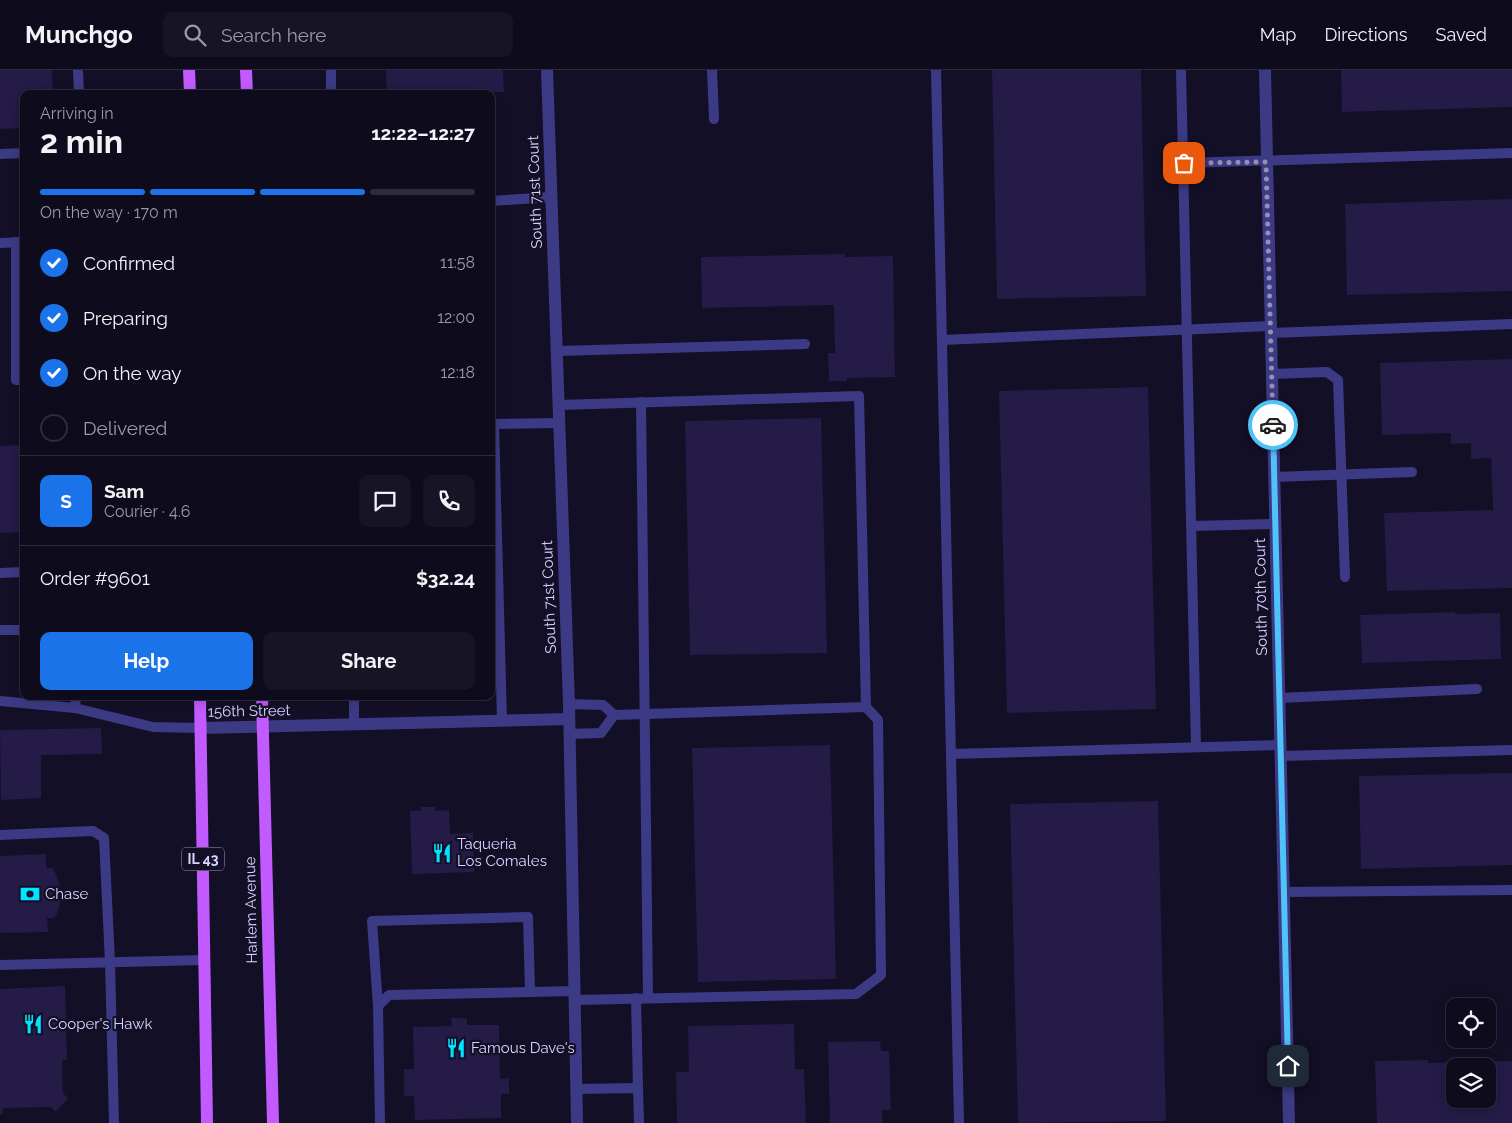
<!DOCTYPE html>
<meta charset="utf-8">
<style>
:root{--surface:#0e0b1c;--page:#171425;--text:#f1f3f6;--muted:#9b9ba3;--line:#2e2b3b;--accent:#1a73e8}
body{margin:0;font-family:Raleway,sans-serif;background:var(--page);color:var(--text);height:100vh;display:flex;flex-direction:column;font-size:19px;white-space:nowrap}
*{box-sizing:border-box;margin:0}
p{font-size:16px;color:var(--muted)}
.icon{flex:none;width:28px;height:28px;fill:none;stroke:currentColor;stroke-width:2;stroke-linecap:round;stroke-linejoin:round}
.map{position:relative;flex:1;overflow:hidden}
.side{position:absolute;left:20px;top:20px;width:475px;height:610px;display:flex;flex-direction:column;background:var(--surface);border-radius:10px;box-shadow:0 2px 12px #0003,0 0 0 1px var(--line)}
.side>*{flex:none}
.buttons{position:absolute;left:1446px;top:928px;display:grid;gap:10px}
.buttons a{display:grid;place-items:center;width:50px;height:50px;border-radius:10px;background:var(--surface);box-shadow:0 2px 12px #0003,0 0 0 1px var(--line);font-size:25px}
.pin{position:absolute;display:grid;place-items:center;width:42px;height:42px;color:#fff;margin:-21px;border-radius:10px;box-shadow:0 2px 8px #0006}
.courier{position:absolute;display:grid;place-items:center;width:50px;height:50px;margin:-25px;border:4px solid #4fc3f7;border-radius:50%;background:#fff;color:#222;box-shadow:0 1px 6px #0007}
.head em{font-style:normal;font-weight:700}
.head div{display:flex;flex-direction:column-reverse}
.head{display:flex;align-items:center;justify-content:space-between;height:85px;padding:0 20px}
h1{font-size:32px;font-weight:700;line-height:38px}
.bar{display:grid;grid-template-columns:repeat(4,1fr);gap:8px 5px;align-content:center;height:60px;padding:0 20px}
.bar i{height:6px;border-radius:4px;background:var(--line)}
.bar .selected{background:var(--accent)}
.bar p{grid-column:span 4}
.line{display:flex;align-items:center;gap:12px;padding:0 20px;border-top:1px solid var(--line)}
.line div{flex:1}
.round{display:grid;place-items:center;flex:none;width:52px;height:52px;border-radius:10px;background:var(--page)}
ol{padding:0 20px;list-style:none}
li{display:flex;align-items:center;gap:15px;height:55px}
li p{margin-inline-start:auto}
li .icon{padding:5px;border-radius:50%;background:var(--accent);color:#fff;stroke-width:4}
li:last-child{color:var(--muted)}
li i{width:28px;height:28px;border:2px solid var(--line);border-radius:50%}
.primary-button{display:flex;gap:10px;margin-top:auto;padding:10px 20px}
.primary-button a{flex:1;height:58px;border-radius:10px;background:var(--accent);color:#fff;font-size:20px;font-weight:700;line-height:58px;text-align:center}
.primary-button a+a{background:var(--page);color:var(--text)}
header{display:flex;align-items:center;gap:30px;box-sizing:border-box;height:70px;padding:0 25px;background:var(--surface);border-bottom:1px solid var(--line)}
header strong{font-size:24px}
nav{display:flex;gap:28px;margin-inline-start:auto;font-size:18px}
.search{width:350px;height:45px;background:var(--page);display:flex;align-items:center;gap:12px;box-sizing:border-box;padding:0 18px;border-radius:10px;color:var(--muted);font-size:19px}
.map>svg:first-child{display:block}
</style>
<header>
<strong>Munchgo</strong>
<div class="search"><svg class="icon" aria-label="search" viewBox="0 0 24 24"><circle cx="10" cy="10" r="6"/><path d="M15 15l6 6"/></svg>Search here</div>
<nav><a>Map</a><a>Directions</a><a>Saved</a></nav>
</header>
<div class="map">
<svg width="1512" height="1053" viewBox="0 0 1512 1053">
<rect width="100%" height="100%" fill="#130f26"/>
<g fill="#241b47" fill-rule="evenodd">
<polygon points="0,0 52,0 53,24 24,24 24,58 0,59"/>
<polygon points="386,0 503,0 504,22 387,24"/>
<polygon points="992,0 1141,0 1146,226 997,229"/>
<polygon points="1341,0 1512,0 1512,37 1342,42"/>
<polygon points="1512,129 1512,221 1347,225 1345,134"/>
<polygon points="845,184 845,187 893,186 895,307 847,308 847,311 829,311 828,283 835,283 834,235 702,238 701,187"/>
<polygon points="1512,289 1512,518 1387,521 1384,443 1493,440 1491,388 1471,389 1471,373 1451,374 1451,363 1382,365 1380,293"/>
<polygon points="1148,317 1156,639 1007,643 999,321"/>
<polygon points="821,348 827,583 690,585 685,351"/>
<polygon points="24,375 24,462 0,463 0,376"/>
<polygon points="1455,542 1455,544 1500,543 1501,589 1362,593 1360,545"/>
<polygon points="101,658 102,684 41,685 41,728 1,730 0,660"/>
<polygon points="830,675 836,909 698,912 692,678"/>
<polygon points="1512,703 1512,795 1361,799 1359,706"/>
<polygon points="1158,731 1166,1051 1018,1053 1010,734"/>
<polygon points="421,737 435,737 435,741 449,740 450,764 473,763 474,802 412,804 410,741 421,741"/>
<polygon points="46,784 46,798 53,798 57,807 61,820 60,833 57,844 54,848 47,848 48,862 0,863 0,786"/>
<polygon points="65,916 67,990 62,990 63,1023 68,1028 56,1042 51,1037 3,1038 3,1044 0,1044 0,919"/>
<polygon points="451,948 467,948 467,955 499,955 500,1009 509,1008 509,1024 501,1024 501,1048 415,1050 414,1026 404,1026 404,999 414,999 413,957 452,956"/>
<polygon points="794,954 795,999 804,999 806,1053 677,1053 676,1002 689,1002 688,956"/>
<polygon points="880,971 881,981 889,981 891,1040 882,1040 882,1053 830,1053 828,972"/>
<path d="M1428 990V993L1512 991V1053H1377L1375 991ZM1455 996H1488V1029H1455Z"/>
</g>
<g fill="none" stroke-linecap="round" stroke-linejoin="round">
<g stroke="#3d3a85" stroke-width="10">
<polyline points="78,0 79,24"/>
<polyline points="331,0 331,24"/>
<polyline points="712,0 714,49"/>
<polyline points="936,0 959,1053"/>
<polyline points="1181,0 1196,677"/>
<polyline points="0,84 24,83"/>
<polyline points="1184,93 1512,83"/>
<polyline points="491,131 552,127"/>
<polyline points="16,172 16,310 24,310"/>
<polyline points="0,173 24,172"/>
<polyline points="1271,263 1512,254"/>
<polyline points="942,270 1271,256"/>
<polyline points="557,281 805,274"/>
<polyline points="1272,304 1327,302 1338,310 1345,507"/>
<polyline points="641,332 648,928"/>
<polyline points="559,335 859,326 866,637 614,645 603,635 569,634"/>
<polyline points="491,354 559,353"/>
<polyline points="494,354 502,651"/>
<polyline points="1275,407 1412,402"/>
<polyline points="1192,456 1276,454"/>
<polyline points="0,503 24,502"/>
<polyline points="0,560 24,560"/>
<polyline points="1280,628 1477,619"/>
<polyline points="0,631 75,638 153,657 200,658"/>
<polyline points="75,638 76,626"/>
<polyline points="354,654 354,626"/>
<polyline points="569,664 601,663 614,645"/>
<polyline points="951,684 1281,675"/>
<polyline points="1281,686 1512,680"/>
<polyline points="0,765 93,761 104,768 110,892 114,1053"/>
<polyline points="1284,822 1512,820"/>
<polyline points="0,895 204,890"/>
<polyline points="636,928 638,1018"/>
<polyline points="575,930 856,924 881,905 878,650 866,637"/>
<polyline points="378,936 372,851 528,847 530,922"/>
<polyline points="576,1019 638,1018 639,1053"/>
<polyline points="380,1053 378,936 389,925 575,921"/>
</g>
<g stroke="#3d3a85" stroke-width="12">
<polyline points="547,0 569,634 577,1053"/>
<polyline points="1265,0 1289,1053"/>
<polyline points="200,658 569,649"/>
</g>
<g stroke="#c25bff" stroke-width="12">
<polyline points="189,0 190,24"/>
<polyline points="246,0 247,24"/>
<polyline points="200,626 207,1053"/>
<polyline points="262,626 273,1053"/>
</g>
</g>
<g fill="none" stroke-linecap="round" stroke-linejoin="round">
<polyline stroke="#948fb3" stroke-width="5" stroke-dasharray="0 9" points="1184,93 1266,92 1273,355"/>
<polyline stroke="#4fc3f7" stroke-width="6" points="1273,355 1288,996"/>
</g>
<defs>
<symbol id="restaurant-bare" viewBox="-9 -9 18 18"><path d="M-5-6h1v4h1v-4h1v4h1v-4h1v5L-1.5 .5V6h-2V.5L-5-1ZM5-6V6H3V1.5H1.5Q1.5-4 5-6Z" fill="#00e5ff" stroke="#130f26" stroke-width="2.5" paint-order="stroke"/></symbol>
<symbol id="bank-bare" viewBox="-9 -9 18 18"><path d="M-6-4H6V4H-6ZM0-2.3a2.3 2.3 0 1 0 0 4.6a2.3 2.3 0 1 0 0-4.6Z" fill="#00e5ff" stroke="#130f26" stroke-width="2.5" paint-order="stroke"/></symbol>
</defs>
<g fill-rule="evenodd">
<use href="#restaurant-bare" x="428" y="769" width="28" height="28"/>
<use href="#bank-bare" x="16" y="810" width="28" height="28"/>
<use href="#restaurant-bare" x="19" y="940" width="28" height="28"/>
<use href="#restaurant-bare" x="442" y="964" width="28" height="28"/>
</g>
<g text-anchor="middle" stroke-width="4.5" stroke-linejoin="round" paint-order="stroke">
<rect fill="#130f26" stroke="#9e99be" stroke-width="1" x="182" y="777.5" width="42" height="23" rx="4"/>
<g font-size="14" font-weight="bold" fill="#d9d4ff">
<text x="203" y="794">IL 43</text>
</g>
<g font-size="15" fill="#d9d4ff" stroke="#130f26">
<text transform="translate(535 122) rotate(-92)" y="5">South 71st Court</text>
<text transform="translate(549 527) rotate(-92)" y="5">South 71st Court</text>
<text transform="translate(1261 527) rotate(-91)" y="5">South 70th Court</text>
<text transform="translate(249 641) rotate(-1)" y="5">156th Street</text>
<text transform="translate(251 840) rotate(-91)" y="5">Harlem Avenue</text>
</g>
<g font-size="15" fill="#d9d4ff" stroke="#130f26" text-anchor="start">
<text x="457" y="779">Taqueria<tspan x="457" dy="17">Los Comales</tspan></text>
<text x="45" y="829">Chase</text>
<text x="48" y="959">Cooper's Hawk</text>
<text x="471" y="983">Famous Dave's</text>
</g>
</g>
</svg>
<div class="buttons">
<a><svg class="icon" aria-label="locate" viewBox="0 0 24 24"><circle cx="12" cy="12" r="6"/><path d="M12 2v4M12 18v4M2 12h4M18 12h4"/></svg></a>
<a><svg class="icon" aria-label="layers" viewBox="0 0 24 24"><path d="M12 4l9 5-9 5-9-5zM3 14l9 5 9-5"/></svg></a>
</div>
<div class="pin" style="left:1184px;top:93px;background:#ea580c"><svg class="icon" aria-label="bag" viewBox="0 0 24 24"><path d="M5 8h14l-1 12H6zM9 8a3 3 0 0 1 6 0"/></svg></div>
<div class="pin" style="left:1288px;top:996px;background:#1f2937"><svg class="icon" aria-label="home" viewBox="0 0 24 24"><path d="M3 11l9-7 9 7M6 9v11h12V9"/></svg></div>
<div class="courier" style="left:1273px;top:355px"><svg class="icon" aria-label="car" viewBox="0 0 24 24"><path d="M5 17H2v-5l4-1 3-4h7l3 4 3 1v5h-3M9 17h6M6 11h13"/><circle cx="7" cy="17" r="2"/><circle cx="17" cy="17" r="2"/></svg></div>
<section class="side">
<div class="head"><div><h1>2 min</h1><p>Arriving in</p></div><em>12:22–12:27</em></div>
<div class="bar"><i class="selected"></i><i class="selected"></i><i class="selected"></i><i></i><p>On the way · 170 m</p></div>
<ol>
<li><svg class="icon" aria-label="check" viewBox="0 0 24 24"><path d="M5 12l5 5 9-10"/></svg>Confirmed<p>11:58</p></li>
<li><svg class="icon" aria-label="check" viewBox="0 0 24 24"><path d="M5 12l5 5 9-10"/></svg>Preparing<p>12:00</p></li>
<li><svg class="icon" aria-label="check" viewBox="0 0 24 24"><path d="M5 12l5 5 9-10"/></svg>On the way<p>12:18</p></li>
<li><i></i>Delivered</li>
</ol>
<div class="line" style="height:90px"><b class="round" style="background:var(--accent);color:#fff">S</b><div><b>Sam</b><p>Courier · 4.6</p></div><a class="round"><svg class="icon" aria-label="chat" viewBox="0 0 24 24"><path d="M4 5h16v11H9l-5 4z"/></svg></a><a class="round"><svg class="icon" aria-label="phone" viewBox="0 0 24 24"><path d="M5 4h4l2 5-3 2q2 4 5 5l2-3 5 2v4C11 20 4 13 5 4z"/></svg></a></div>
<div class="line" style="height:65px"><div>Order #9601</div><b>$32.24</b></div>
<div class="primary-button"><a>Help</a><a>Share</a></div>
</section>
</div>
